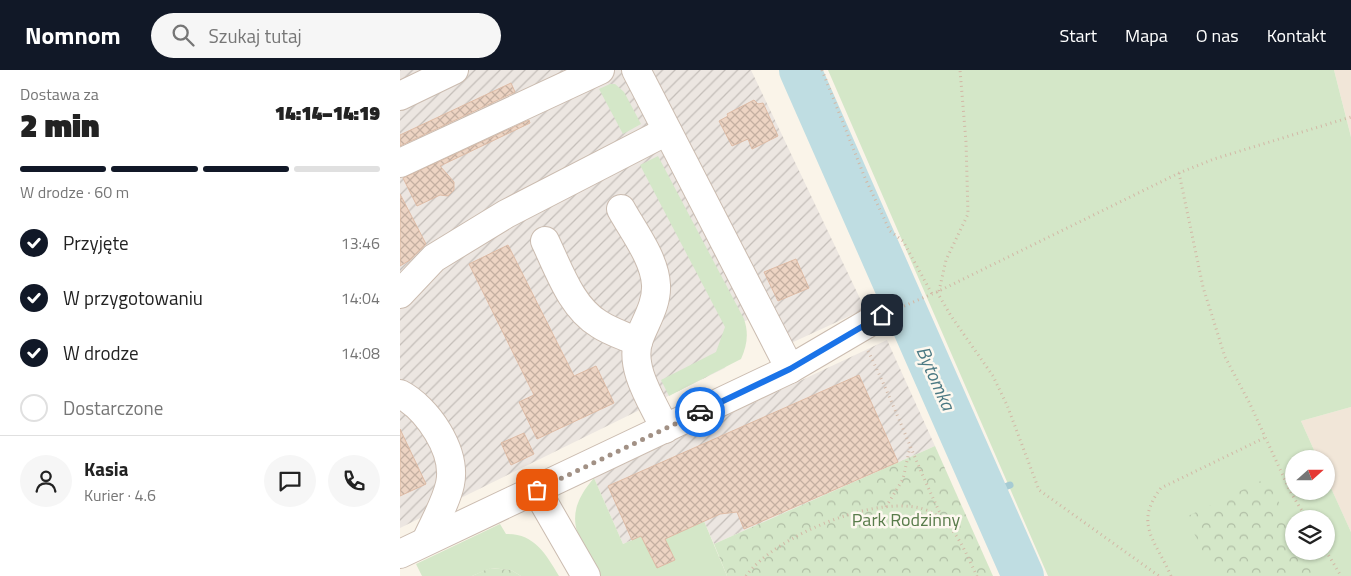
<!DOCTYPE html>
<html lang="pl">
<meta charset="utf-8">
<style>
:root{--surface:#fff;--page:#f6f6f6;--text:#222;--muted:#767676;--line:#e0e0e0;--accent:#111827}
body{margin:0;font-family:"Titillium Web",sans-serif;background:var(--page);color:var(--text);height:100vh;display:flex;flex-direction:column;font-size:19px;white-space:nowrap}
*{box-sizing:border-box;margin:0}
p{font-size:16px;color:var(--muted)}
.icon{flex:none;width:28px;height:28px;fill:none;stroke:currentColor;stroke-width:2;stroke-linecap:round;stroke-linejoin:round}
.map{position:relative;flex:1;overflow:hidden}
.sheet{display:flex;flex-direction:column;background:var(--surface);width:400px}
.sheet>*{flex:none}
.needle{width:32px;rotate:69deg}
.controls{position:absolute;left:885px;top:380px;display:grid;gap:10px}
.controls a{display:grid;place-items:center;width:50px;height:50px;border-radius:50%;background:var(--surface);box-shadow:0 1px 4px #0004;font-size:25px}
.pin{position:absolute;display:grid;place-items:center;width:42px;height:42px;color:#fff;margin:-21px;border-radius:10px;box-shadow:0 2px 8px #0006}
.courier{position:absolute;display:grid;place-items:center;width:50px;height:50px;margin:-25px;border:4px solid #1a73e8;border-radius:50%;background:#fff;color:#222;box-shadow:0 1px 6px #0007}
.overview em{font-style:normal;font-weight:800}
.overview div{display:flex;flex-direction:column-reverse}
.overview{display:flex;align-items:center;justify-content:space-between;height:85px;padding:0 20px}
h1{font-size:32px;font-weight:800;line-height:38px}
.bar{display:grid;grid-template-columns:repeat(4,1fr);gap:8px 5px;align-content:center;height:60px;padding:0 20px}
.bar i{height:6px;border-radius:4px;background:var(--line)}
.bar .active{background:var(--accent)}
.bar p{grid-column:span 4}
.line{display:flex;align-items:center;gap:12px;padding:0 20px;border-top:1px solid var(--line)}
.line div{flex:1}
.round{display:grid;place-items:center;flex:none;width:52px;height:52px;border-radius:26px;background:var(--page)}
ol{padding:0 20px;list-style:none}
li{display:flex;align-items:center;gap:15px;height:55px}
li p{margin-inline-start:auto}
li .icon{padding:5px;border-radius:50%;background:var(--accent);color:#fff;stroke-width:4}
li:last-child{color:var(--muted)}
li i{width:28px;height:28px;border:2px solid var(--line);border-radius:50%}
header{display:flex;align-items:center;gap:30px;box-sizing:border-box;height:70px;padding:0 25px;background:var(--accent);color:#fff}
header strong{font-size:24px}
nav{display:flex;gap:28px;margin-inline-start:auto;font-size:18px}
.search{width:350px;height:45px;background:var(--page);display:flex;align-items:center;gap:12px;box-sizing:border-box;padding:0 18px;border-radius:28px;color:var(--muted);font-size:19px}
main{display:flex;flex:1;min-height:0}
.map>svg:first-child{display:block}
</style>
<header>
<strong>Nomnom</strong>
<div class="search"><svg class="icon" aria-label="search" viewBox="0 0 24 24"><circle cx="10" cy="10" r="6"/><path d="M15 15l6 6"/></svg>Szukaj tutaj</div>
<nav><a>Start</a><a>Mapa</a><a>O nas</a><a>Kontakt</a></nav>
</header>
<main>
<section class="sheet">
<div class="overview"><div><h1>2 min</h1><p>Dostawa za</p></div><em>14:14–14:19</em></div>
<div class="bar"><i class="active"></i><i class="active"></i><i class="active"></i><i></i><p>W drodze · 60 m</p></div>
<ol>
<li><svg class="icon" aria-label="check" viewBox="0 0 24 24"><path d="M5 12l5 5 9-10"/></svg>Przyjęte<p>13:46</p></li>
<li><svg class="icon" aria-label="check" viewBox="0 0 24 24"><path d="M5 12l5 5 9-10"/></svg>W przygotowaniu<p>14:04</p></li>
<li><svg class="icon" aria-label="check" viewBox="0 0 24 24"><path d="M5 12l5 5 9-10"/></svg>W drodze<p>14:08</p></li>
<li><i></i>Dostarczone</li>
</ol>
<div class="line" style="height:90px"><a class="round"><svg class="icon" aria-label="person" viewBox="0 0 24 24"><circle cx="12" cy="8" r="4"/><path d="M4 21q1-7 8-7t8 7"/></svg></a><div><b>Kasia</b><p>Kurier · 4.6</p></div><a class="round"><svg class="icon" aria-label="chat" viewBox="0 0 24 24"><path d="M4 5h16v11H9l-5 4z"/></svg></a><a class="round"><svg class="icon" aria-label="phone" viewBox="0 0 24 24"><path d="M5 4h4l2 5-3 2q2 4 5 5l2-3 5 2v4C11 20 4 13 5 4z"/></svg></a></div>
</section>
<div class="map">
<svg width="951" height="506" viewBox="0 0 951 506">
<defs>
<pattern id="industrial-furrows" width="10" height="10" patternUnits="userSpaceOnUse" patternTransform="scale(1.25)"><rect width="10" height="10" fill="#ece6e1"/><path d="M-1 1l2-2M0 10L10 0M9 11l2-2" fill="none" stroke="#c4beb9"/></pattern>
<pattern id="forest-crowns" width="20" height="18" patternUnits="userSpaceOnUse" patternTransform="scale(1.25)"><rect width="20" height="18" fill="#d4e7c8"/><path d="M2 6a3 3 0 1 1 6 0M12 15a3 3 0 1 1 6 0" fill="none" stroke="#b0bea5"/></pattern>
<pattern id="building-cross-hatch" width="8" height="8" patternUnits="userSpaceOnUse" patternTransform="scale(1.25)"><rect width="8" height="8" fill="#edd4c3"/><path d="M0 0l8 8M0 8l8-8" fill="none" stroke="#c4afa1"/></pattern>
</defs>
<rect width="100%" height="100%" fill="#faf4e9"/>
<g fill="#f1e6d8">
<polygon points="934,0 951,0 951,67 944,39"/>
<polygon points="951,337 951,462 926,407 926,389 918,389 901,351"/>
</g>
<g fill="url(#industrial-furrows)">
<polygon points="0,0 351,0 465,239 389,274 373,241 342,252 325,298 0,458"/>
<polygon points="487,270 535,376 314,474 304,451 278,450 223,474 194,408"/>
</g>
<g fill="#d4e7c8" fill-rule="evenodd">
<path d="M428 0H934L951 67V337L901 351 918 389H894V421H926V407L951 462V506H648ZM894 449H926V481H894Z"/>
<polygon points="210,14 215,14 224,22 241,54 223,64 199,19"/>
<path d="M258 86 344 249C349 264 347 275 341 289L269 326 261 310 316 282 325 257 240 95Z"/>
<path d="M194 408 223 474 253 461 304 451 327 506H200C178 468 160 447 194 408Z"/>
<path d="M100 454 106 464C134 463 146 484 159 506H121L111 500 91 498 72 506H22L16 494Z"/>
</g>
<g fill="url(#forest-crowns)">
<polygon points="535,376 593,506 327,506 314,474"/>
<polygon points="867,408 894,463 894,481 903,481 915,506 815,506 786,447"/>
<polygon points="90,498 111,500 121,506 72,506"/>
</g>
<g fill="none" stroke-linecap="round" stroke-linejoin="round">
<polyline stroke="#a6cbd3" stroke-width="7" points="587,424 610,415"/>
<polyline stroke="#bfdde2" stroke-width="42" points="400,0 623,506"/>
</g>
<g fill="url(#building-cross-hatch)" stroke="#debba5">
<polygon points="111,13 115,22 0,76 0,65"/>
<polygon points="354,30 358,34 363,33 378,66 352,79 348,69 332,76 319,51 328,46 327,44"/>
<polygon points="129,50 130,53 40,96 54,112 54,120 48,126 40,125 17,136 3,108"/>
<polygon points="0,124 26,174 10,190 0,196"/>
<polygon points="108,175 174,306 196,296 214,333 137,369 119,332 134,325 69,194"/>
<polygon points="396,189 409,218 378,231 364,202"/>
<polygon points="459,305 498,392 344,459 337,442 320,444 265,469 275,490 257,498 241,466 232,470 208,416"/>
<polygon points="0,359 26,414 0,426"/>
<polygon points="124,363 134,384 111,395 101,373"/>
</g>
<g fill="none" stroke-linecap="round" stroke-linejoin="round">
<defs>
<g id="minor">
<polyline points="236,0 390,299"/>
<polyline points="0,26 54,0"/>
<polyline points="0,93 200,0"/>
<path d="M221 139C233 161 255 189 256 215 257 235 245 252 239 269 228 298 254 334 265 359"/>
<path d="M145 171C159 200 171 237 199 254 211 262 225 266 238 272"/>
<polyline points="0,224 34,188 106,144 267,61"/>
<path d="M0 324C27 338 57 381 50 414 46 433 34 453 26 471"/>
<polyline points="137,421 186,506"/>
<polyline points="0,484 390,299 482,245"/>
</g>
</defs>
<use href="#minor" stroke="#cbbcb0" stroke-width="30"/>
<g stroke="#d2b8a6" stroke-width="3" stroke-dasharray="1 4" stroke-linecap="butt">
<polyline points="422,0 465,108 490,161 503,171 532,224"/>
<polyline points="779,103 803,217 825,287 849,332 891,423 907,449"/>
<polyline points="539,221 546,190 568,144 566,72 560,0"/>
<polyline points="537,222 551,246 593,306 607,335 639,420 759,506"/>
<polyline points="504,236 539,221 779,103 814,89 951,47"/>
<path d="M468 281C496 337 516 395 544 451"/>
<polyline points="486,437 503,409 510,377"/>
<polyline points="926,481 941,506"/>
<path d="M346 506C374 466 485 419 531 442 555 453 566 484 577 506"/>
<path d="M771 506C756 471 733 454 761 418L864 368"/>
</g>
<use href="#minor" stroke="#fff" stroke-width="28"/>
</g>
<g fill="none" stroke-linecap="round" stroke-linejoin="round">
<polyline stroke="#a29185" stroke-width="5" stroke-dasharray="0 9" points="137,420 300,342"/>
<polyline stroke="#1a73e8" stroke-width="6" points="300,342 390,299 482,245"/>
</g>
<g text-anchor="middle" stroke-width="5" stroke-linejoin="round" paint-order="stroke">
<g font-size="18" fill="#597c4b" stroke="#fdf8ef">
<text x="506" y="456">Park Rodzinny</text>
</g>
<g font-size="19" font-style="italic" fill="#4b7983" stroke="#fdf8ef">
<text transform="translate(536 308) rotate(66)" y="7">Bytomka</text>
</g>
</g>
</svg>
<div class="controls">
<a><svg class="needle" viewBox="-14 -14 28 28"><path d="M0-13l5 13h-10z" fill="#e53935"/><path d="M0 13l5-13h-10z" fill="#767676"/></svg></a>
<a><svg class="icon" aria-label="layers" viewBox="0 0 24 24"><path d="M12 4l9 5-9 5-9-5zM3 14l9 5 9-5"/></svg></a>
</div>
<div class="pin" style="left:137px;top:420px;background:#ea580c"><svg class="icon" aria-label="bag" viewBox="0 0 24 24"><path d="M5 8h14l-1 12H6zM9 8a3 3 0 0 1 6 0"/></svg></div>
<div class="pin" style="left:482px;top:245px;background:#1f2937"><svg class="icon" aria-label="home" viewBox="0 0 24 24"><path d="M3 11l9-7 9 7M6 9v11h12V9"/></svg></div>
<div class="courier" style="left:300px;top:342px"><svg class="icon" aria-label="car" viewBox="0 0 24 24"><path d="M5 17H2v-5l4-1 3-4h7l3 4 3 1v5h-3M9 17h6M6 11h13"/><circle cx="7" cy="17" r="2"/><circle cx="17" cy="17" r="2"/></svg></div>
</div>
</main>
